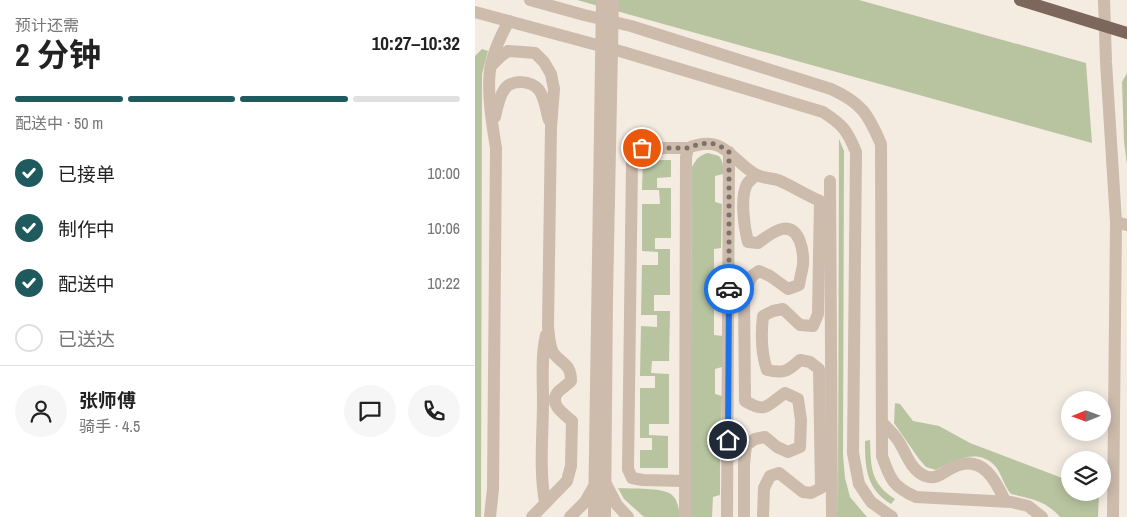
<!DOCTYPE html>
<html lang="zh">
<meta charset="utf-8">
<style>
:root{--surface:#fff;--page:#f6f6f6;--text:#222;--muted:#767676;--line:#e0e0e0;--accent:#1f5a5e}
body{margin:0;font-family:"Archivo Narrow","Noto Sans SC",sans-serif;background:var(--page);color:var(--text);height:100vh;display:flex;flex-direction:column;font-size:19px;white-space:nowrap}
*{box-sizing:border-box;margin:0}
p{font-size:16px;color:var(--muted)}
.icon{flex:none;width:28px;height:28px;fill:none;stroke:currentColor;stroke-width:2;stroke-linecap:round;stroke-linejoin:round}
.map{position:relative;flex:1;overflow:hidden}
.details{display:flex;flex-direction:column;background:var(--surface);width:475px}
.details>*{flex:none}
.needle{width:32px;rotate:269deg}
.buttons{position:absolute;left:586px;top:391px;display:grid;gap:10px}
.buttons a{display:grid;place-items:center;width:50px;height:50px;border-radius:50%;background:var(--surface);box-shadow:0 2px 12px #0003;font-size:25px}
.pin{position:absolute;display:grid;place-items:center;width:42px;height:42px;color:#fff;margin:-21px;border:2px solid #fff;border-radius:50%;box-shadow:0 1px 5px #0007}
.courier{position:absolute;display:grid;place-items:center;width:50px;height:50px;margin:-25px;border:4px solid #1a73e8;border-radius:50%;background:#fff;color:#222;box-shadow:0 1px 6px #0007}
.overview em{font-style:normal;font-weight:700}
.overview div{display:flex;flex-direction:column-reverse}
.overview{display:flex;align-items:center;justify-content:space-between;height:85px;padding:0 15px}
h1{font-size:32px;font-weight:700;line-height:38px}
.bar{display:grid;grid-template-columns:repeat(4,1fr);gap:8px 5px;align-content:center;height:60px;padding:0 15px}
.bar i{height:6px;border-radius:4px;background:var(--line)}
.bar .current{background:var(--accent)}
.bar p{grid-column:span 4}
.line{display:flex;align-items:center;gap:12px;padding:0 15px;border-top:1px solid var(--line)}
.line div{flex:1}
.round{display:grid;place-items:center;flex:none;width:52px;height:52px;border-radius:26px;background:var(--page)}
ol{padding:0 15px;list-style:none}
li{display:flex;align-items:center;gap:15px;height:55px}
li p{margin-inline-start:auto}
li .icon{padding:5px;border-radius:50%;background:var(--accent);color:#fff;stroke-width:4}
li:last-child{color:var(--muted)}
li i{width:28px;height:28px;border:2px solid var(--line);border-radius:50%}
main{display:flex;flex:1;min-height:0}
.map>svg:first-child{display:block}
</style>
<main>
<section class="details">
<div class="overview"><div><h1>2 分钟</h1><p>预计还需</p></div><em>10:27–10:32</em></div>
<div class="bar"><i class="current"></i><i class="current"></i><i class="current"></i><i></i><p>配送中 · 50 m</p></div>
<ol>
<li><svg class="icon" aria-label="check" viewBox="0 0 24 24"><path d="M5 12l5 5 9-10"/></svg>已接单<p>10:00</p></li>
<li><svg class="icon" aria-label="check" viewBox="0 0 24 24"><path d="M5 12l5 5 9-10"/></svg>制作中<p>10:06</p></li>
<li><svg class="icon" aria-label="check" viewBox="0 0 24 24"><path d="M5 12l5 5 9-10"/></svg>配送中<p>10:22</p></li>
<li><i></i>已送达</li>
</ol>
<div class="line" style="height:90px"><a class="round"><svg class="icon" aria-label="person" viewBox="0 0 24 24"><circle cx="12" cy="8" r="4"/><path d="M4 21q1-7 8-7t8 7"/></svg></a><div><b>张师傅</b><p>骑手 · 4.5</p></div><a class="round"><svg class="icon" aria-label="chat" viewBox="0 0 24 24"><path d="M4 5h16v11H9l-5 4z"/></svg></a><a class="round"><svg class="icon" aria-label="phone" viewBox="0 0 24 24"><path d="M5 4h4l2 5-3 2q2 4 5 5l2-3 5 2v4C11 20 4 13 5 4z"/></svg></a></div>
</section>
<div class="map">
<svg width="652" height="517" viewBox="0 0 652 517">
<rect width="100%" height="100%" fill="#f4ebe1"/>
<g fill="#b8c4a0">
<polygon points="102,0 384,0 611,63 617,143"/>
<polygon points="7,49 13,51 7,74 6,517 0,517 0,56"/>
<polygon points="652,73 652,165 649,141 647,82"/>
<polygon points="364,139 369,151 368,455 370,478 375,497 392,517 363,517"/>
<path d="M233 153 244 156C248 162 249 167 248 174L240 176V202L247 204 246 248 239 249V274L247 276 246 307 239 308V335L248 336 247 367 240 369V394L247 396 246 427 239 429 238 455 245 459V495L238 497 237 517H215L217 167C221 159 225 155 233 153Z"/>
<polygon points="168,160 196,160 196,177 182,178 182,188 196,188 196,238 180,238 180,249 195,249 195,295 179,295 179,311 195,311 194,361 177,361 176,373 194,374 194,424 174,424 174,435 193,436 193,468 165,468 165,450 177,450 177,438 165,438 165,388 180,388 180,376 165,376 166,326 182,327 182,315 166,315 167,265 183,265 183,252 167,251 167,204 185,204 184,190 167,190"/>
<path d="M420 403 425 404 438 421 464 426 495 443 595 481V492L621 493 624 494 623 517H585C570 500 557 499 536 494 529 486 526 472 520 466 503 447 478 461 461 470L451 467 444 459 419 423Z"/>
<path d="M395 440C396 467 395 483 420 499L416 504C391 489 390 467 390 441Z"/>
<path d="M143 488C155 489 189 487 197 495 203 500 204 510 205 517H169L149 499Z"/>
</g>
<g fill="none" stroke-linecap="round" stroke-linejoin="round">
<g stroke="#cdbbac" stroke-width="12">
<path d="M55 0 109 15 156 26 356 89C387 103 393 114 406 144L407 456C415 479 418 487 441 497L536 502 553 506 567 517"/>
<polyline points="629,0 631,62 641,222 652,225"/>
<path d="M0 12 148 52 348 112C368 125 372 130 381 152L378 453 384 484 396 502 417 517"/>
<path d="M16 66 25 57 33 51 48 52 60 53 69 62 76 74 79 89 76 127 73 326C74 334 74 347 79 354 88 365 96 364 96 381 92 385 87 388 83 392 73 404 89 414 97 421L96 466 92 481 57 517"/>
<path d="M20 117C22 108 24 97 29 90 36 79 56 80 64 90 70 98 71 111 74 120"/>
<polyline points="355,181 357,517"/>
<path d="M407 422C412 428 418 433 422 439 431 451 434 469 450 476 463 481 470 470 481 466 508 455 521 481 530 501"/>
<polyline points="210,481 168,480 157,478 153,469 157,162 159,154 167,148 213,148"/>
<polyline points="131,484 142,505 153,517"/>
<path d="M70 502C64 469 68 435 68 401 68 379 66 356 71 335"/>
<path d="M15 517 18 489 21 148C17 124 11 88 16 64 20 48 26 35 34 21"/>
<polyline points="95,517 110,502 118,488"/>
<polyline points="119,517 127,0"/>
<polyline points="130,517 132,297 138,0"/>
<path d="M210 517 211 157 213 148C249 134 254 158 280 174 286 178 295 178 303 180 317 186 331 195 345 201L343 314 338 326 325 325 308 309 298 311 288 316C286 334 286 353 292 370 309 374 313 371 325 360L335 362 344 369 346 488 336 493 328 492 304 473 295 476 289 488 288 517"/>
<polyline points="252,517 254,152"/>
<path d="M269 517V464L271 445 280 439 290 437 302 447 313 452 325 447 326 420 323 399 310 393C292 405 292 414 270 401L269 293 277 276 284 271 295 276 313 289 324 285C325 278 327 271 328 265 329 252 325 225 307 229 298 231 290 238 283 243L273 242C269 227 265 197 272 184 274 181 278 178 281 175"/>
<polyline points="638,517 641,222"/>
</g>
<polyline stroke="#7d675c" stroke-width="12" points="545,0 652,33"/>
</g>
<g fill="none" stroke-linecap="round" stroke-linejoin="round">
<polyline stroke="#7c716b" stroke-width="5" stroke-dasharray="0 9" points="167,148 213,148 224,144 236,143 249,148 254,152 254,289"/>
<polyline stroke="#1a73e8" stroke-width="6" points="253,440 254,289"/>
</g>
</svg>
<div class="buttons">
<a><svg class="needle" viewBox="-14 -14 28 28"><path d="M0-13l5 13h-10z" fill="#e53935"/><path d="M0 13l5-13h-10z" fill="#767676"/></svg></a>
<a><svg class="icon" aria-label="layers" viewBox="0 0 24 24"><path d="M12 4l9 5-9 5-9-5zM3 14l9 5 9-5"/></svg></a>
</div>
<div class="pin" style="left:167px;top:148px;background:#ea580c"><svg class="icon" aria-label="bag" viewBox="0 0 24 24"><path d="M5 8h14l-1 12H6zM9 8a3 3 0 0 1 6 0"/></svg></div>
<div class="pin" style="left:253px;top:440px;background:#1f2937"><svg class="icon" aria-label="home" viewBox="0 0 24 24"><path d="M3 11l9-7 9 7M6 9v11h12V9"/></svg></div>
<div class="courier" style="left:254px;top:289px"><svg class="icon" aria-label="car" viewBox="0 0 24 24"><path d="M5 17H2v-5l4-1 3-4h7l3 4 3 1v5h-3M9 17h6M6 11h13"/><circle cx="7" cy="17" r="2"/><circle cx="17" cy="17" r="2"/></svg></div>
</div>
</main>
